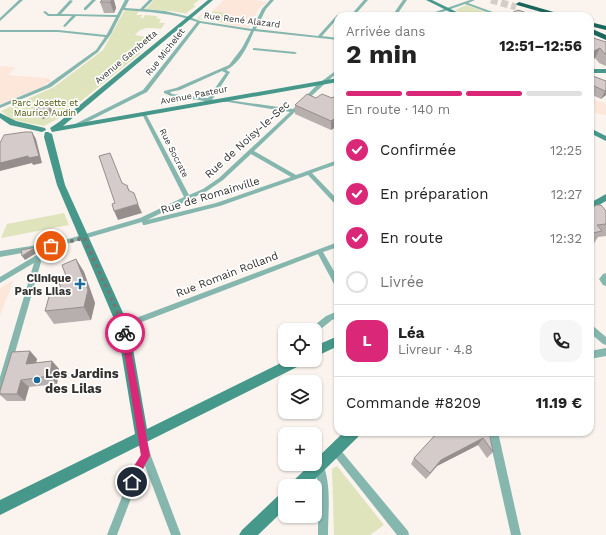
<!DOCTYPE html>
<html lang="fr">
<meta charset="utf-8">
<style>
:root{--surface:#fff;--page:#f6f6f6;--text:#222;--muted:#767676;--line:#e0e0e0;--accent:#db2777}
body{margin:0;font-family:"Work Sans",sans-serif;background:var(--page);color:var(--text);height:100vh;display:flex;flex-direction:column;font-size:15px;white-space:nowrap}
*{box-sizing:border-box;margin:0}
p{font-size:13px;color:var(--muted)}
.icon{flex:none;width:22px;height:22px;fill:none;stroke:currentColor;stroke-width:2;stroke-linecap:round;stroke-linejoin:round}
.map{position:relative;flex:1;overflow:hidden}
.sheet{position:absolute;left:334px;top:12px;width:260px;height:424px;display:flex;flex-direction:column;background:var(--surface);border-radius:12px;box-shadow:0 1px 3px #0004}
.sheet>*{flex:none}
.fabs{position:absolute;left:278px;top:323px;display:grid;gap:8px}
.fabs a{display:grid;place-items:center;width:44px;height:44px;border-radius:8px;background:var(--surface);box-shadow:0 1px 3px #0004;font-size:20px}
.pin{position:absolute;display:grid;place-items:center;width:34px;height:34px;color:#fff;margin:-17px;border:2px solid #fff;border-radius:50%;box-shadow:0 1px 4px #0007}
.courier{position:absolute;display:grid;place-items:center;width:40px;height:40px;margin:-20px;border:3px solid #db2777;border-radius:50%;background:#fff;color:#222;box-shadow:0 1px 5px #0007}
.head em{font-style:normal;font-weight:700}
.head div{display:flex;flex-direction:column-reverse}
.head{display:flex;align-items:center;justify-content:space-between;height:68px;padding:0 12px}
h1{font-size:26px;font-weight:700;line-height:30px}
.bar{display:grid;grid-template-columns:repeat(4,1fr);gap:6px 4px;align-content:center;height:48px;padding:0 12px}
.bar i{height:5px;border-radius:3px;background:var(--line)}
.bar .current{background:var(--accent)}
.bar p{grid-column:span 4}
.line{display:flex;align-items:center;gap:10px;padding:0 12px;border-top:1px solid var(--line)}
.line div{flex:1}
.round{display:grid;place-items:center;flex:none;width:42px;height:42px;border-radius:12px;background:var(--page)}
ol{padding:0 12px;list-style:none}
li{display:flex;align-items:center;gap:12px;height:44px}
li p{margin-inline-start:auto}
li .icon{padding:4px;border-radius:50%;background:var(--accent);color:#fff;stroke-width:4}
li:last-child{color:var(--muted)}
li i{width:22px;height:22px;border:2px solid var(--line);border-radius:50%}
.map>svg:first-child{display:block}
</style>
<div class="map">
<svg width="606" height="535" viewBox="0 0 606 535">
<rect width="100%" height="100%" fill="#fbf4ee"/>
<g fill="#fde6da">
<polygon points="224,0 254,0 267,2 259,8 249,28 224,24 227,13 212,11"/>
<polygon points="0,66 15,67 8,75 47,78 52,81 45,84 46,85 0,105"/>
<polygon points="595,100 606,103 606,115 595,113 595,104 593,102"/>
<polygon points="14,280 12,284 0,316 0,288"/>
</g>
<g fill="#dfe4bd">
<polygon points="154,0 199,0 193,5 196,6 186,13 188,14 171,11 146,9"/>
<polygon points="466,5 498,16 466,16 455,10"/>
<path d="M127 10 139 11 136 15H143L140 18H143L145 15 158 16 156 18 161 19 159 23H165L161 29C150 28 142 26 135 35L146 37 135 52 141 53 61 117 44 126 13 120 1 111 54 87 103 50 124 11Z"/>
<polygon points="213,11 228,13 224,23 197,19 202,14 203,14 199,18 204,19 207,17 219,19 221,17 209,15"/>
<polygon points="64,213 69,225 1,238 7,224"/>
<polygon points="337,466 384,525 370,535 334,535 332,469"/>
</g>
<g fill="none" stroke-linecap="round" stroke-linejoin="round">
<polyline stroke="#d3cdc8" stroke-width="7" stroke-dasharray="7 3.5" stroke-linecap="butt" points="491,0 516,7"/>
<g fill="#85b7ae" fill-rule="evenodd">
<polygon points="19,0 23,0 0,21 0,18"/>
<path d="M70 0 73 1 61 14 117 15 125 0H129L125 8 140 9 149 0H153L144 9 165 11 190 17 200 21 252 29 262 9 270 0H274L266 9 256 29 318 36 337 15H339L340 16H338V18L322 36 338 38V40L254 31C248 45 240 64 226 70L230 72 212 100H228L293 109 318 84 338 69V72C309 97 282 125 254 151L296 175 338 160V164L312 173 338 200V206L336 205 308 175 220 206 145 225H143L142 222 53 248 40 259 41 262 4 391 3 394 0 395V377L34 263 0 283V277L40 253 44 249 0 257V251L37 245 51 244 140 218 184 197 142 114V113L146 114 189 195 203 189 219 178 290 112 228 102H211L171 96 164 93V91L176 88 229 65 242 48 251 31 200 23 147 92 75 128H71V126L143 90 197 22C173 13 149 12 123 10L111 34 98 52 51 87 0 108V105L47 85 96 50 105 37 58 32H0V30H58L106 35 107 34 116 17 76 16 65 27 63 26 72 16H48L43 12 45 11 49 14H57ZM222 71 226 73 225 74 208 98 172 94 170 92 180 90ZM251 154 291 177 216 203 147 220 207 191 223 180Z"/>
<polygon points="92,0 96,0 86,10 84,10 84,8"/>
<polygon points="364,0 368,0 354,16 350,16"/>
<polygon points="403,0 407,0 396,16 392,16"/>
<polygon points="470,0 475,0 468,3 504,16 498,16 465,4 431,16 426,16 438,11"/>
<polygon points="253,48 295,52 297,53 295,54 254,50 253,50"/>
<polygon points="338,242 338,247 323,252 338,278 338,287 335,286 318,254 126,328 123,329 120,328 119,326 120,324"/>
<polygon points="606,273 606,286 603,285 599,279 603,274"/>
<polygon points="338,311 338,317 332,320 317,332 315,333 315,330 310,330 311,328 326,316"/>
<polygon points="590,325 593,326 606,337 606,345 603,344 590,333"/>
<polygon points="606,348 606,356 590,359 590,351"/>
<polygon points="142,432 145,434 151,456 181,535 171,535 145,466 141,472 117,535 107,535 134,466 141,455 137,437 139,434"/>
<polygon points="488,432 498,432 521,535 511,535"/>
<polygon points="335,445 338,447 408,531 409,535 397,535 332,453 330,450 332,447"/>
<path d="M319 460 322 462C332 484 328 511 328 535H318V483L314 465 316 462Z"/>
</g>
<g fill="#46988b" fill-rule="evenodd">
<polygon points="208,0 213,0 63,126 338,78 338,82 52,132 50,128 59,122"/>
<polygon points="426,0 432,0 465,16 458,16"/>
<rect x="590" y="69" width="16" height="4"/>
<polygon points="0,113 16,121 45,128 46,130 42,132 10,125 0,118"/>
<polygon points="590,128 606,136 606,141 590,133"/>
<polygon points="45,132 48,132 52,134 65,185 129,326 147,429 287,360 305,360 303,364 0,515 0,500 135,434 117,326 57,185 44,137"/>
<polygon points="606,194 606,201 590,210 590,203"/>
<polygon points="338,336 338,346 315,357 315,346"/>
<polygon points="344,432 360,432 358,437 308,486 291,486 293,481 311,464 315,464 315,460"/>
<polygon points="285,492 285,509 258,535 239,535 242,530 280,494"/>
</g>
<g fill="#1b665c" fill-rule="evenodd">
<polygon points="519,2 564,15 565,16 555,16 517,5 516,4"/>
<polygon points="590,22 606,26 606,30 590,26"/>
<polygon points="590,28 606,35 606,40 590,33"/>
</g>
</g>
<g fill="#b7afae">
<polygon points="114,0 116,8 114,13 104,13 100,2"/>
<polygon points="590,37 606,42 606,66 599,63 595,58 590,61"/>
<polygon points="590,75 606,81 606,95 601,99 590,94"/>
<polygon points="338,97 338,126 337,126 331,130 295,114 295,105 316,98"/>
<polygon points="51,109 53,114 43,119 35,114 33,110"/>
<polygon points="590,210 606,211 606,236 598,237 593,245 590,245"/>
<polygon points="76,259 84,272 95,303 91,320 54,324 45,311 62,292 66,276"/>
<polygon points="30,351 37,359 36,363 52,361 59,369 57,384 29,387 25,401 7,401 0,395 0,391"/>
<polygon points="489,432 493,452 487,458 478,445 437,466 426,479 411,464 414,458"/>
</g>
<g fill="#958e8d">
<polygon points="112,0 114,0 116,8 114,13 110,2"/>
<polygon points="600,48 595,58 590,61 594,51"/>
<polygon points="606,90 606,95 601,99 605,91"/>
<polygon points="51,109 53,114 43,119 41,114"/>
<polygon points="337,117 337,126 331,130 331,121"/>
<polygon points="32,132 36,139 42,163 33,165 32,163 0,171 0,163"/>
<polygon points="138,204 142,213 118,220 114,211"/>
<polygon points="37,247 40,251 25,260 22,256"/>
<polygon points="76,259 84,272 95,303 91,320 84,307"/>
<polygon points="30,351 37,359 33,372 26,364"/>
<polygon points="52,361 59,369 57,384 50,376"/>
<polygon points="21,380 29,387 25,401 17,394"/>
<polygon points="483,438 478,445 437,466 426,479 441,460"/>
</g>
<g fill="#d5cbca" stroke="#958e8d">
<polygon points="102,0 112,0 110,2 100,2"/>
<polygon points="518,10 536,16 505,16"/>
<polygon points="590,37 606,42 606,54 604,53 600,48 594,51 590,50"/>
<polygon points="590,75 606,81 606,90 605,91 590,84"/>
<polygon points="307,94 316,98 322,94 332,98 335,96 338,97 338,117 337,117 331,121 295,105"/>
<polygon points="43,105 51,109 41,114 33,110"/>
<polygon points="25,132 32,132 39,156 29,158 28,156 0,163 0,143 4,135"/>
<polygon points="110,153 122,183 128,186 127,188 129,189 128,190 134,193 138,204 114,211 112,204 115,203 99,156"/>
<polygon points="596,205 601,205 606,211 606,224 597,225 602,231 593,233 590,229 590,210"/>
<polygon points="36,247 22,256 21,250 37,247"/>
<polygon points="76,259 88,290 84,307 45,311 50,293 62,292 58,279 66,276 62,265"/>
<polygon points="30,351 26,364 52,361 50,376 21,380 17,394 0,394 0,391 12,352"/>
<polygon points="438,432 489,432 493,452 483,438 441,460 430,473 414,458"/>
</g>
<polygon fill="#db2777" points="125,330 128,333 150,456 141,472 135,486 132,487 129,486 128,482 134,466 141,455 121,333"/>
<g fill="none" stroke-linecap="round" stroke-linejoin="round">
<polyline stroke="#7a7572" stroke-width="4" stroke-dasharray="0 7.2" points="51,246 84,238 118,313 125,333"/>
</g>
<g fill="#18689a" stroke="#fff" stroke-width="1.5">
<path d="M78 278h4v4h4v4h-4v4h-4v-4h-4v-4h4z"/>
<circle cx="37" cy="380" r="4"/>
</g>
<g text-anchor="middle" stroke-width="3.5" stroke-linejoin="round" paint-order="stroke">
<g font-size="9" fill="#34312f" stroke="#fff">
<text transform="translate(242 20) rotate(7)" y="3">Rue René Alazard</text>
<text transform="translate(165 52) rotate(-52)" y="3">Rue Michelet</text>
<text transform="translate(126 57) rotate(-40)" y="3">Avenue Gambetta</text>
<text transform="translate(194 95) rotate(-11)" y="3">Avenue Pasteur</text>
<text transform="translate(174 153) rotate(63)" y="3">Rue Socrate</text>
</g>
<g font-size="9" fill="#50560b" stroke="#fff">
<text x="45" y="106">Parc Josette et<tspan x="45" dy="10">Maurice Audin</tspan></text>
</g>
<g font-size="11" fill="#34312f" stroke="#fff">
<text transform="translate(247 139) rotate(-42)" y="4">Rue de Noisy-le-Sec</text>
<text transform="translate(210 195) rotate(-17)" y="4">Rue de Romainville</text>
<text transform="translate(227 274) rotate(-21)" y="4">Rue Romain Rolland</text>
</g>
<g font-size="11" font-weight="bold" fill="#34312f" stroke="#fff" text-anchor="end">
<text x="71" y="282">Clinique<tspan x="71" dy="13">Paris Lilas</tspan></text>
</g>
<g font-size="13" font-weight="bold" fill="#34312f" stroke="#fff" text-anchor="start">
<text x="45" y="378">Les Jardins<tspan x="45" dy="15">des Lilas</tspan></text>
</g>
</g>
</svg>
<div class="fabs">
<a><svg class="icon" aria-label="locate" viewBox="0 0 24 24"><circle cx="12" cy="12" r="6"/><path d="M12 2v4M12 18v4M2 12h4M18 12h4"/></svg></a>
<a><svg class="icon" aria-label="layers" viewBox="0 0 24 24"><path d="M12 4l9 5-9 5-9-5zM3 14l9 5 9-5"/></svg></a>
<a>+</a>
<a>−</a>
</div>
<div class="pin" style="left:51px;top:246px;background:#ea580c"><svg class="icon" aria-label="bag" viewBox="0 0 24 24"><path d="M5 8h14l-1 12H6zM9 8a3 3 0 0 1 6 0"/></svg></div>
<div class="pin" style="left:132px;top:482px;background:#1f2937"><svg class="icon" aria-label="home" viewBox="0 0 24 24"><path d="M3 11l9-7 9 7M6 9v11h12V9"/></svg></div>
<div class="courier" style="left:125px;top:333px"><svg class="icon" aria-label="bike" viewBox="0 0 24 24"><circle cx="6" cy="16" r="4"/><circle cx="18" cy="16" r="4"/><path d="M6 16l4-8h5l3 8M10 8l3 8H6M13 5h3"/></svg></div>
<section class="sheet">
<div class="head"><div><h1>2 min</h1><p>Arrivée dans</p></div><em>12:51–12:56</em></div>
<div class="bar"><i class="current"></i><i class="current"></i><i class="current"></i><i></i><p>En route · 140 m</p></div>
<ol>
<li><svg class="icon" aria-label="check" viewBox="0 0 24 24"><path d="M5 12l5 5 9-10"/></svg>Confirmée<p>12:25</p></li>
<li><svg class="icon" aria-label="check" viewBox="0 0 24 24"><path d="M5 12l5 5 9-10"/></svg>En préparation<p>12:27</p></li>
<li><svg class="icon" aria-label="check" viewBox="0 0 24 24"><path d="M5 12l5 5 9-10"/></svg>En route<p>12:32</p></li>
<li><i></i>Livrée</li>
</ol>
<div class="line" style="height:72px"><b class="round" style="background:var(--accent);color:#fff">L</b><div><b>Léa</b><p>Livreur · 4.8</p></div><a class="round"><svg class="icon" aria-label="phone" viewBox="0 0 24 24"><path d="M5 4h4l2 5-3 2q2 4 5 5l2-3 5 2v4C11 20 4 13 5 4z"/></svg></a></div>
<div class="line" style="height:52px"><div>Commande #8209</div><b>11.19 €</b></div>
</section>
</div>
